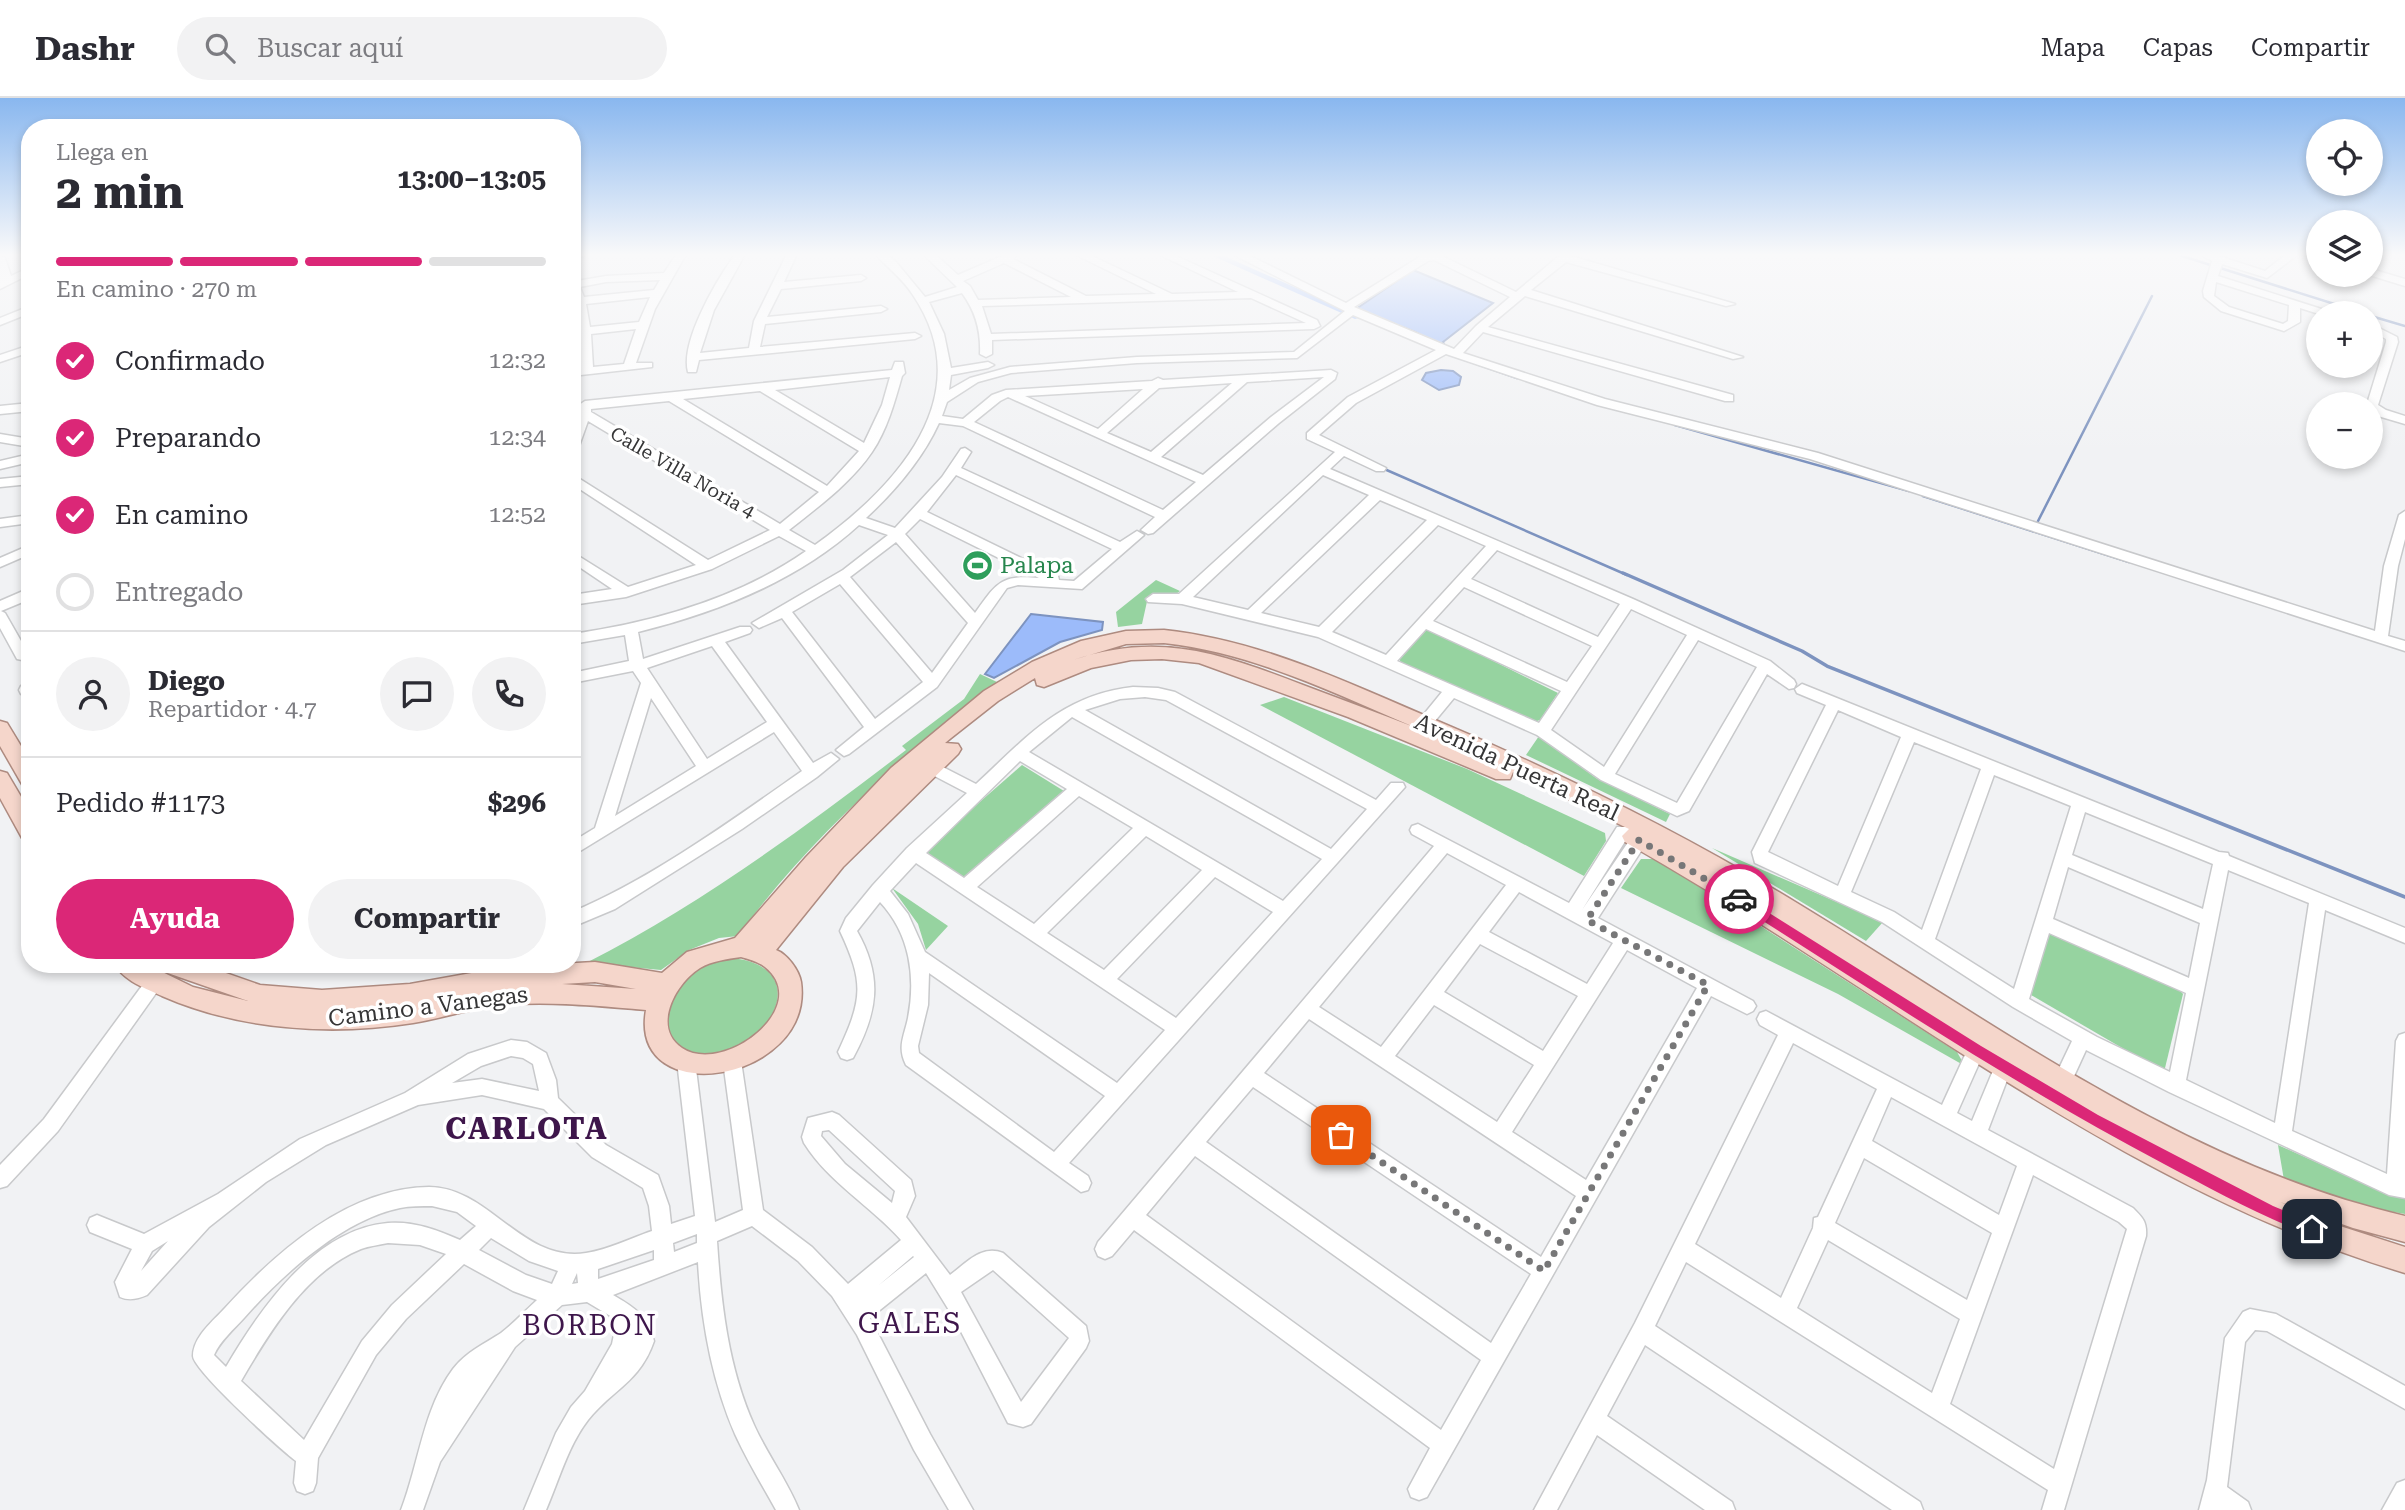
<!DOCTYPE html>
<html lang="es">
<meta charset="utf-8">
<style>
:root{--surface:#fff;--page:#f2f2f3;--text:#2b2b33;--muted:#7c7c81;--line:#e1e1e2;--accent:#db2777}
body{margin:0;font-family:"Roboto Serif",serif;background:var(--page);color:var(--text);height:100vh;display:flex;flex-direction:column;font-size:26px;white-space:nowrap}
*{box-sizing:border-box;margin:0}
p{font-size:23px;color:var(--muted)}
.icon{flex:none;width:38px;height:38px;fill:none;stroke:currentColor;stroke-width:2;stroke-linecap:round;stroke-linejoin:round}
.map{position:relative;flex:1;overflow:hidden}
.drawer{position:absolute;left:21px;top:21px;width:560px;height:854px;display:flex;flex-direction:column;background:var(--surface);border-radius:28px;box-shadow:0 4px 10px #0003}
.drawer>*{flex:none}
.tools{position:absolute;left:2306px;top:21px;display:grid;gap:14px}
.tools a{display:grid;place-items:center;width:77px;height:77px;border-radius:50%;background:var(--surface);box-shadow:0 4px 10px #0003;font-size:35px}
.pin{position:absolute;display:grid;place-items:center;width:60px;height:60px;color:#fff;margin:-30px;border-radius:14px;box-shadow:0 4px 10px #0006}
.courier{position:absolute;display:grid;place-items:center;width:70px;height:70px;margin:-35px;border:5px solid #db2777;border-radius:50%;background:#fff;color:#222;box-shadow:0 2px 9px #0007}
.summary em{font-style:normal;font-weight:700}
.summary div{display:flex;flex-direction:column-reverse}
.summary{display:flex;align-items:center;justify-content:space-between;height:119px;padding:0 35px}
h1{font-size:46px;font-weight:700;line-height:52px}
.bar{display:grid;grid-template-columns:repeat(4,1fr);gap:10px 7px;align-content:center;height:84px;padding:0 35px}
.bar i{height:9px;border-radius:5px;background:var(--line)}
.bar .current{background:var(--accent)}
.bar p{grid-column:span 4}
.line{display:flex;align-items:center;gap:18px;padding:0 35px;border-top:2px solid var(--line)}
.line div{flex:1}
.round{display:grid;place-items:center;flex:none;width:74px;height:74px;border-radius:37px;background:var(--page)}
ol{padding:0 35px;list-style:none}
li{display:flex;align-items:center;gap:21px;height:77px}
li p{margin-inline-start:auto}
li .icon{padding:7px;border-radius:50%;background:var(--accent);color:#fff;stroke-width:4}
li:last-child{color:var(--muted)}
li i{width:38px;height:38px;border:4px solid var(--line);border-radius:50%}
.primary-button{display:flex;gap:14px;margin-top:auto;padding:14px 35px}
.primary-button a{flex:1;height:80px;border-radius:42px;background:var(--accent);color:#fff;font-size:28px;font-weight:700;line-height:80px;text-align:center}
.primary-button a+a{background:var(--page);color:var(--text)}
header{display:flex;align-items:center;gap:42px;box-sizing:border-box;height:98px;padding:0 35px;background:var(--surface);border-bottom:2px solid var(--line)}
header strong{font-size:33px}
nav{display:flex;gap:38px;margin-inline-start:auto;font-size:24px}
.search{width:490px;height:63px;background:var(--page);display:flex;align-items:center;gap:18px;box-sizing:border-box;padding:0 24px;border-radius:38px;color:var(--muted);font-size:26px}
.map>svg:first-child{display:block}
</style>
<header>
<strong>Dashr</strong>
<div class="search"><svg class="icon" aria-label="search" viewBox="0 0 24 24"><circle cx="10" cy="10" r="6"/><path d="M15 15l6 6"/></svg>Buscar aquí</div>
<nav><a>Mapa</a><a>Capas</a><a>Compartir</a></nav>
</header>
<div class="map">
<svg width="2405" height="1412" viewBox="0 0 2405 1412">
<rect width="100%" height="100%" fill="#f1f2f4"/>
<g fill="#96d3a0">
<polygon points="1156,482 1180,493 1176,496 1148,499 1142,526 1118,529 1116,514"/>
<polygon points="1424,532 1431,532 1558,595 1540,622 1534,624 1401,564 1399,561"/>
<path d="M980 576 997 584C901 660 810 739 738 838L719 840 689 852 661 872 586 865C700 807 804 730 906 652L902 648 964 601Z"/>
<polygon points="1284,599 1467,671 1605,735 1606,743 1584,778 1260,607"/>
<polygon points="1539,638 1596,680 1670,716 1666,724 1526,657"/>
<polygon points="1022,667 1064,693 968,779 962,780 926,756 926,751"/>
<polygon points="1712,750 1883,824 1866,843"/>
<polygon points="1641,761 1656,761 1957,954 1965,968 1838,896 1621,790"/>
<polygon points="892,790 948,828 926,852 918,826"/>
<polygon points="2056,835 2178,890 2183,896 2165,970 2160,972 2031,897 2049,836"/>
<path d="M732 860C832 871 746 984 684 952 665 942 660 916 670 897 674 889 689 876 696 871 706 864 720 862 732 860Z"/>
<polygon points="2278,1047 2391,1098 2405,1099 2405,1116 2365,1109 2284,1082"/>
</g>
<g fill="#9cbbfa" stroke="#7d93bf" stroke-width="2">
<polygon points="1413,172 1493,205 1443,244 1446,250 1415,234 1356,211"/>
<polygon points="1441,272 1453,273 1461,279 1459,287 1439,292 1422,282 1426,275"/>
<polygon points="1031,516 1103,524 1102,532 1060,544 994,580 985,576"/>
</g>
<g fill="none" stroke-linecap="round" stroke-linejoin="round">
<g stroke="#7d93bf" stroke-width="2.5">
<polyline points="2182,158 2363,215"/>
<polyline points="2371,218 2405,228"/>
<polyline points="1448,256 1517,280"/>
<polyline points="1675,327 1909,393"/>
<polyline points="1382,370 1627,477"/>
<polyline points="1923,398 2129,464"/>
<polyline points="2033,433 2152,198"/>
</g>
<polyline stroke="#7d93bf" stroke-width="3.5" points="1623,475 1802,553 1827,568 2405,799"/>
<polygon fill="#9cbbfa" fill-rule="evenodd" points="1213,158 1224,158 1362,219 1355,221"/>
<defs>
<g id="minor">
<polygon points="0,158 5,160 11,178 30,169 30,176 0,191"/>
<polygon points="572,158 584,158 572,163"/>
<path d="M675 158H685L655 211 636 265H652V269L572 278V271H581L572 181 577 183 606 178 664 175ZM660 182 654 192 584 199 580 189 606 184ZM650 199 639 224 590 229 586 206ZM636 231 624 266 593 269 591 236Z"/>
<path d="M734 158H744L714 212 700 255 749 250 754 223 786 158H796L784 184 861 177 866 180 861 183 781 191 767 219 881 208 887 211 881 214 765 226 760 249 915 235 921 238 915 241 699 262 696 274H688C680 244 716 183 734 158Z"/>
<path d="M877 158H889L896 164 925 199 957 189 925 158H937L958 177 1002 158H1016L1013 161 1086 198 1156 196 1078 158H1092L1172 196 1238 194 1162 158H1176L1317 222 1320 228 1314 231 992 242V256L986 259 980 256C981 233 976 214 962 195L929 204 944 236 951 270 988 264 994 267 988 270 951 277 949 292 970 280 1010 269 1137 259 1294 254 1345 213 1236 158H1250L1346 205 1421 158H1442L1516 194 1559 158H1571L1735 206 1726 208 1566 164 1531 192 1743 259 1733 261 1525 198 1488 229 1733 297V303H1725L1483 234 1463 255 1605 301 1818 355 2375 533 2384 468 2399 417 2405 413V441L2398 468 2388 538 2405 543V553L1810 361 1597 307 1446 256 1356 305 1319 337 1386 370 1384 373H1376L1344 358 1330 371 1633 501 1770 563 1794 582 1796 586 1794 590 1789 591 1767 576 1689 713 1677 718 1601 682 1537 637 1454 600 1430 629H1420L1418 625 1420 621 1442 594 1318 539 1182 506 1148 504 1146 501 1153 496H1179L1335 354 1307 341V335L1348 299 1436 252 1353 217 1297 260 1137 265 1011 275 978 284 947 304 942 318 963 321 992 297 1006 292 1152 283 1158 280 1163 282 1331 272 1337 275 1335 281 1279 325 1153 435 1148 436 1141 432 1155 419 963 328 939 325C922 362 895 393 866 420L895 430 942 379 961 351 965 350 971 354 961 370 1120 444 1137 433 1144 437 1082 491 1018 487 1007 490 937 589 849 656 844 658 836 652 864 629 782 520 759 530 752 525 843 472 888 437 859 427C799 482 716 515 638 534L643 561 740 529H750L752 532 750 535 725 544 813 665 831 655 839 661 817 679 742 731 615 811 572 829V814C651 781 732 722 802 673L774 634 572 758V744L595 730 641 585 633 573 572 585V575L629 563 625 537 572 546V536C654 524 737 501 806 453L779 438 712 471 626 499 572 507V497L612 491 572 464V454L628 489 696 467 572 386V376L708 462 770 432 588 323 578 351 572 355C572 336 579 323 579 307L585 303 892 272 895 264H903L905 275 902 278C895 303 887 332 872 354 851 385 818 409 789 432L815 447C896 389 981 298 913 197 903 181 889 171 877 158ZM1434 162 1510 199 1476 228 1454 251 1354 209 1428 163ZM1004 165 1071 199 978 202 970 188 963 183ZM1251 200 1306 225 991 236 982 208ZM890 279 882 307 864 345 775 292ZM1324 279 1271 319 1203 377 1161 359 1247 284ZM1232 285 1151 354 1107 335 1159 290ZM1143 291 1098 331 1025 298ZM760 293 859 353 827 388 683 301ZM1008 299 1196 384 1163 412 974 324 1000 303ZM669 303 819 394 780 426 591 314V311ZM956 377 1112 451 1074 483 1059 482 1058 478 927 414ZM1323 377 1369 397 1248 512 1193 499ZM1380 402 1427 422 1319 529 1261 515ZM920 421 1039 480C1000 476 996 486 975 515L905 436ZM1438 427 1486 448 1386 557 1332 534ZM896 444 968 525 932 575 850 479ZM1497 452 1620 506 1598 539 1471 481ZM840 486 923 584 875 621 792 514ZM1464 489 1592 548 1567 584 1433 523ZM1631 511 1687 537 1604 669 1551 632ZM1426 531 1561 593 1539 625 1397 563ZM1698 542 1757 569 1677 705 1615 676ZM712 548 767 624 707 661 647 570ZM651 600 696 668 615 718Z"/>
<path d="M2203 158H2219L2265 173 2284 158H2296L2267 180 2222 166 2218 178 2334 215 2319 216 2300 210V224L2284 233 2221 213 2204 199 2203 193 2212 163ZM2216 184 2289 207 2288 223 2283 226 2229 209 2214 198Z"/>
<polygon points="2371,171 2405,181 2405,188 2369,177 2371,177"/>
<polygon points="30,208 30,215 0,227 0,220"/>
<polygon points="2371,226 2397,239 2398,244 2378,307 2386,312 2405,318 2405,326 2378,318 2371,313 2371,306 2367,306 2386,244 2386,241 2371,233"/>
<polygon points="30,247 30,254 0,264 0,257"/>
<polygon points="30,305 30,313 0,316 0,308"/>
<polygon points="0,336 30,341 30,349 0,344"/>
<polygon points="30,356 30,364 0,371 0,363"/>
<polygon points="30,378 30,386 0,389 0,381"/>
<polygon points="30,417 30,425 0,429 0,421"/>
<polygon points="30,447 30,456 0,469 0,460"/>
<polygon points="30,490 30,501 1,513 5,515 29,557 22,562 17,561 0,530 0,503"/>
<polygon points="30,586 30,596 21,596 19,592 21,588"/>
<path d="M1802 586 2219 754 2228 755 2229 758 2405 830V845L2325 812 2292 1033 2387 1076 2396 943 2399 937 2405 935V1100L2389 1097 2169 994 2086 952 2069 989 2062 991 2055 989 2053 983 2072 943 2013 909 1882 824 1755 765 1752 754 1826 607 1797 595 1795 591ZM1838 612 1901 639 1838 788 1768 754ZM1914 644 1981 671 1922 832 1894 814 1851 794ZM1994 677 2071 708 2014 891 1935 841ZM2085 714 2213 766 2203 811 2072 757ZM2068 769 2200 825 2189 880 2053 821ZM2228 772 2309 805 2275 1025 2186 982ZM2049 835 2186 895 2170 974 2097 939 2029 901Z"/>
<path d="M1133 589 1158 590 1175 594 1376 702 1391 685H1403L1405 689 1069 1065 1088 1078 1091 1085 1088 1092 1081 1094 906 967C897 949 904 939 908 920 916 879 910 836 880 804L857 833C883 879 878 914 853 960L847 962 841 960 838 954C862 902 865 886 840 833L846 820 873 787 907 750 967 695 925 673 922 669 925 665H935L976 686C1026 640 1061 597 1133 589ZM1145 599 1166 602 1367 711 1331 751 1085 612 1120 601ZM1072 619 1322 761 1283 803 1029 654ZM1020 663 1067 691 964 780 926 755ZM1079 698 1133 730 1034 826 977 789ZM1146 738 1202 772 1104 872 1047 835ZM916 765 1165 932 1117 985 925 854 908 816 890 793ZM1215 779 1273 814 1176 920 1117 881ZM929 875 1105 998 1054 1054 919 955 918 948 928 907Z"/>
<path d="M1418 726 1569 805 1617 729H1629L1631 733 1629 737 1582 812 1633 737H1645L1647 742 1645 747 1598 820 1753 903 1756 908 1753 913 1747 916 1711 898 1427 1399 1419 1402 1411 1399 1408 1391 1430 1350 1134 1132 1112 1158 1105 1161 1098 1158 1095 1151 1098 1144 1434 748 1412 736 1410 732 1412 728ZM1447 755 1506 787 1381 949 1319 909ZM1519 794 1613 845 1587 886 1489 834ZM1480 846 1578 898 1543 953 1444 894ZM1627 852 1697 890 1586 1082 1512 1034ZM1434 907 1534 967 1497 1024 1395 958ZM1309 921 1576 1098 1541 1159 1264 975ZM1253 989 1531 1176 1491 1245 1206 1044ZM1195 1058 1481 1262 1441 1332 1146 1117Z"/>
<polygon points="153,878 159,881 162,886 159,891 58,1033 7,1088 0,1090 0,1067 44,1021 147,881"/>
<path d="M1766 913 1942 1007 1970 946 1976 944 1982 946 1985 952 1957 1015 1972 1023 1997 963 2003 961 2009 963 2012 969 1988 1032 2133 1110C2143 1120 2147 1124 2146 1138L2064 1412H2042L2048 1392 1686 1164 1655 1228 1920 1404 1923 1412H1892L1645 1247 1607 1318 1732 1404 1735 1412H1705L1597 1337 1557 1412H1534L1635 1225 1778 937 1760 927 1757 921 1760 915ZM1793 945 1877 991 1818 1119 1814 1120 1813 1130 1781 1200 1695 1146ZM1891 999 2017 1068 1999 1117 1872 1043ZM1864 1060 1992 1135 1967 1202 1835 1125ZM2033 1077 2119 1124 2127 1131 2054 1371 1950 1306ZM1828 1142 1960 1221 1932 1295 1797 1210Z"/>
<path d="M511 942 527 944 546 955 556 982 558 1000 606 1047 658 1077 669 1108 671 1126 695 1118 677 963 680 957 686 955 692 957 695 963 715 1124 743 1112 723 963 726 957 732 955 738 957 741 963 763 1112 812 1149 848 1186 901 1142C871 1108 829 1085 804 1045L802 1039 808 1020 832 1014 839 1017 911 1082 915 1098 906 1119 950 1177C966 1165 982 1146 1003 1155L1086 1228 1089 1243 1086 1250 1031 1326 1023 1329 1008 1325 955 1222 926 1175 870 1220 930 1336 973 1412H949L914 1352 857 1237 832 1198 798 1163 752 1128 717 1143C721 1205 728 1269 754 1327 767 1356 787 1382 799 1412H776C762 1387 747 1362 735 1336 712 1283 701 1222 698 1164L613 1197C634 1209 648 1218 654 1243 640 1284 613 1291 588 1322 568 1348 559 1382 546 1412H524L556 1335 571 1309 585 1293 612 1246 617 1222 587 1204 562 1207 515 1249 440 1364 423 1412H401C419 1366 423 1311 453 1271 466 1254 484 1246 501 1235 513 1226 525 1213 537 1202L513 1193 464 1166 406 1221 376 1257 318 1360 316 1385 313 1393 305 1396 297 1393 294 1385 296 1363C280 1351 193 1272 193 1258 193 1239 213 1223 225 1210 276 1154 348 1090 429 1089 489 1089 522 1165 586 1155 608 1152 631 1140 652 1133L649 1108 643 1090 592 1059 544 1011 482 997 418 1007 326 1047 266 1084 209 1129 147 1197C138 1201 129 1203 120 1199L115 1184 132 1151 90 1134 87 1127 90 1120 97 1117 144 1136 218 1096 300 1041 405 995 468 956ZM511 958 523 960 533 966 539 993 482 981 452 985 481 968ZM829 1032 895 1093 892 1105 845 1066 821 1038 822 1033ZM432 1108 457 1114 476 1128 460 1142C437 1132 414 1123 388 1125 315 1131 260 1211 226 1269L214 1257C220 1243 234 1231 244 1220 282 1177 342 1122 400 1110 410 1108 422 1108 432 1108ZM697 1136V1145L674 1154 673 1145ZM491 1140 529 1163 558 1173 552 1186 526 1177 479 1152ZM168 1143 141 1173 152 1153ZM388 1145 420 1147 446 1156 392 1207 362 1243 304 1342 241 1283C269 1235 306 1173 361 1151 369 1148 379 1147 388 1145ZM654 1152V1162L598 1181V1171ZM913 1158 914 1159 879 1187ZM993 1172 1069 1240 1021 1304 961 1194ZM577 1175 578 1185 572 1186Z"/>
<polygon points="2250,1211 2276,1216 2405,1288 2405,1311 2267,1233 2255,1232 2245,1244 2227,1389 2248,1404 2251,1412 2199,1412 2207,1382 2225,1240 2243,1214"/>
<polygon points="2405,1382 2405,1412 2382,1412 2397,1385"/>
</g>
<g id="major">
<path d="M1164 532C1257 542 1340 581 1426 618 1554 672 1679 733 1797 805 1990 922 2181 1066 2405 1118V1144L2353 1130 2280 1104 2340 1128 2405 1149V1175C2117 1089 1883 890 1625 744L1622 738 1629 731 1513 674 1510 681H1496L1348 619 1199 565 1162 561 1131 562 1091 570 1044 589 1037 587 1035 580 998 603 951 640 945 645 958 646 961 651 958 656 843 769 776 852C787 856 799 872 801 884 815 984 628 1015 646 912 598 908 550 903 502 907 472 910 443 920 413 925 330 938 240 932 162 898 147 891 122 882 115 866H146L193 889 248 903 162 873 159 866H200L260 887 322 892 410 886 505 869 595 864 662 875 687 854 735 840 806 759 891 670 984 593 1032 564 1081 543 1126 533ZM1164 545C1253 555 1332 594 1414 629 1378 615 1340 601 1303 587 1223 556 1159 533 1073 562L1126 546ZM741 859C748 861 759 864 765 869 814 908 724 978 682 950 651 929 676 885 700 870 712 863 727 861 741 859ZM595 884 636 891 562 886Z"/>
<polygon points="0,623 7,625 30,663 30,690 23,688 0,648"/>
<polygon points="0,673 7,675 30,714 30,742 22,740 0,700"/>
</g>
</defs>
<use href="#minor" stroke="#c8c9cb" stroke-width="3"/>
<use href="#major" stroke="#ae8b80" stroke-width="3"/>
<use href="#minor" fill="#fff" fill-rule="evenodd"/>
<use href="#major" fill="#f5d6cb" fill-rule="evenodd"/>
</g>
<linearGradient id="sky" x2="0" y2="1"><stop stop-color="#89b7ef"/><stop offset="0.44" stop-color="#f9f9fa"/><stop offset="1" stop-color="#f9f9fa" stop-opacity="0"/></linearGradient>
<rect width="2405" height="356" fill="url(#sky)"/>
<path fill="#db2777" d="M1739 796 1981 948 2098 1017 2273 1108 2317 1126V1136L2312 1138C2261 1118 2213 1092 2164 1066 2016 988 1876 895 1735 805V798Z"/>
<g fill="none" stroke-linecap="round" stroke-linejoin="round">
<polyline stroke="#777778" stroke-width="7" stroke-dasharray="0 12.6" points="1341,1037 1544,1173 1708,887 1587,822 1639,742 1739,801"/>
</g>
<defs>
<symbol id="stadium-disc" viewBox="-11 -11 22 22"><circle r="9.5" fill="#2e9e5b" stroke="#fff"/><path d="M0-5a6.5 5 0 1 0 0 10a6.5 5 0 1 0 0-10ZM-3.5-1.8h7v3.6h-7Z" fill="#fff"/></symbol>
</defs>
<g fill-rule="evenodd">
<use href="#stadium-disc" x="960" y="450" width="35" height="35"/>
</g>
<g text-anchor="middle" stroke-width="7" stroke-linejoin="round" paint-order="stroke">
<g font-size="19" fill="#353536" stroke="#fff">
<text transform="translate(683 374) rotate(30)" y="7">Calle Villa Noria 4</text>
</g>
<g font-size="23" fill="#27864d" stroke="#fff" text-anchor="start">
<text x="1000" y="475">Palapa</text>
</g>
<g font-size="23" fill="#353536" stroke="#fff">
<text transform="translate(1517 669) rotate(25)" y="8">Avenida Puerta Real</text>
<text transform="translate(428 908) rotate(-7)" y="8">Camino a Vanegas</text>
</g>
<g font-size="28" letter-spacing="2" fill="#3e164b" stroke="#fff">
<text x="910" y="1235">GALES</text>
<text x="590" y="1237">BORBON</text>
</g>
<g font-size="30" font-weight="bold" letter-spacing="2" fill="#3e164b" stroke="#fff">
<text x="527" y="1041">CARLOTA</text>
</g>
</g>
</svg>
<div class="tools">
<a><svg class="icon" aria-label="locate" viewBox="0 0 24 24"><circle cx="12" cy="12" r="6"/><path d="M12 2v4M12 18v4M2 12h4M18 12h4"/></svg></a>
<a><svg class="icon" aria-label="layers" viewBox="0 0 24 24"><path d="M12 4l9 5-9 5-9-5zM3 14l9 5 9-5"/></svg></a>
<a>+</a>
<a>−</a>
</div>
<div class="pin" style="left:1341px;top:1037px;background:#ea580c"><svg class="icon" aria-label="bag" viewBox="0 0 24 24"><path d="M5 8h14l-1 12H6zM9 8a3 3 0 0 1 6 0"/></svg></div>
<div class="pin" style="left:2312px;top:1131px;background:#1f2937"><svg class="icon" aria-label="home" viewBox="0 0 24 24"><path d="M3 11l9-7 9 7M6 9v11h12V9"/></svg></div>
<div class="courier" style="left:1739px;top:801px"><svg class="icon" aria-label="car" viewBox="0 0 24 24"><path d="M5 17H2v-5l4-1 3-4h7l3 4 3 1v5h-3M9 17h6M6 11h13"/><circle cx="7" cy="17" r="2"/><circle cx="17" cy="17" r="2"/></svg></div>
<section class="drawer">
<div class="summary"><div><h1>2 min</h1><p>Llega en</p></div><em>13:00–13:05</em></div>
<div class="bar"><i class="current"></i><i class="current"></i><i class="current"></i><i></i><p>En camino · 270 m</p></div>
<ol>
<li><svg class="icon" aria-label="check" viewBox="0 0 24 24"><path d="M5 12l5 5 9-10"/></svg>Confirmado<p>12:32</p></li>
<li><svg class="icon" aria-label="check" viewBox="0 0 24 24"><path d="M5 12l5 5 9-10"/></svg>Preparando<p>12:34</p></li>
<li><svg class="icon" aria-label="check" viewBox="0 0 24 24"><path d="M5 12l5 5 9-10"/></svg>En camino<p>12:52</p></li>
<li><i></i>Entregado</li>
</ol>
<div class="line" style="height:126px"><a class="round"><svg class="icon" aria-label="person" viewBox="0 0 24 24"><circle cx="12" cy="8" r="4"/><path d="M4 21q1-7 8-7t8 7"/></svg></a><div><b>Diego</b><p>Repartidor · 4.7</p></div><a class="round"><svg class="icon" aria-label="chat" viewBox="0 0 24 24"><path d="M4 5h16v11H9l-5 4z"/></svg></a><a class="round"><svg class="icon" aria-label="phone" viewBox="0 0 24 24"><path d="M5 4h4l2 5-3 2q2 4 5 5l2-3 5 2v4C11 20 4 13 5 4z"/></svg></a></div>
<div class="line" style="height:91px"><div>Pedido #1173</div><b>$296</b></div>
<div class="primary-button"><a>Ayuda</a><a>Compartir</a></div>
</section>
</div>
